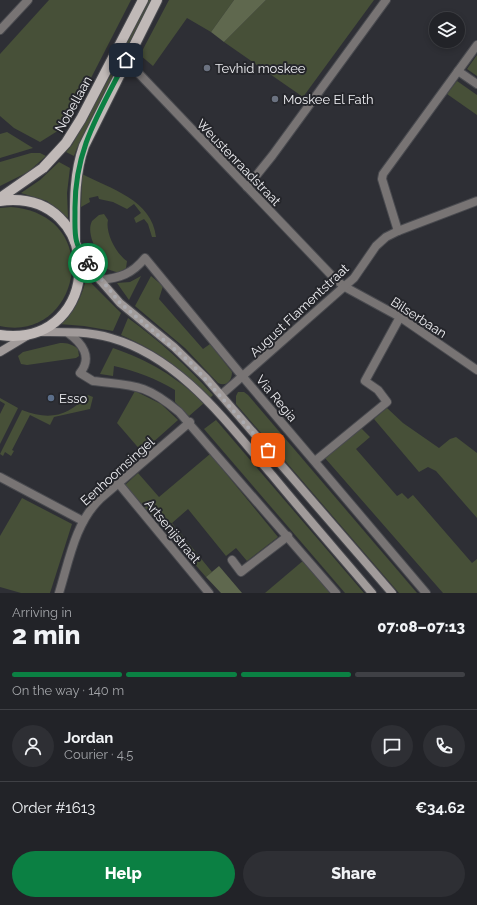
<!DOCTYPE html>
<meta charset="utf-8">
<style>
:root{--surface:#222328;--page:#2e2f34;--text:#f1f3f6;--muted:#a2a4a8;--line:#3f4045;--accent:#0b8043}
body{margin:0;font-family:Raleway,sans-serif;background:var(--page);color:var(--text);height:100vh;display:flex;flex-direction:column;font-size:15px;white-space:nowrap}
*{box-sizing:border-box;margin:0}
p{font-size:13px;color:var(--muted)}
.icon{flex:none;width:22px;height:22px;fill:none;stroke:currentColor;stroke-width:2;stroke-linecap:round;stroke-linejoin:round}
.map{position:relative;height:593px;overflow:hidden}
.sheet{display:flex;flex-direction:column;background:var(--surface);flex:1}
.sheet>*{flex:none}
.buttons{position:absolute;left:429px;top:12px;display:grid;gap:8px}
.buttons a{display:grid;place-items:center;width:36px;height:36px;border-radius:50%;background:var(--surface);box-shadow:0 2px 6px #0003,0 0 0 1px var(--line);font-size:20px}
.pin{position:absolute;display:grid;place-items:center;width:34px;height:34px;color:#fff;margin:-17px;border-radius:8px;box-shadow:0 2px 6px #0006}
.courier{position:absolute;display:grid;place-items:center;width:40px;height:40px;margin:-20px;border:3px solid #0b8043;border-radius:50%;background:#fff;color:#222;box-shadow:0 1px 5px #0007}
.overview em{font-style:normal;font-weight:800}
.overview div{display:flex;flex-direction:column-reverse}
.overview{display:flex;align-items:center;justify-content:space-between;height:68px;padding:0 12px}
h1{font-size:26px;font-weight:800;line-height:30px}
.bar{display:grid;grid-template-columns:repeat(4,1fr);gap:6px 4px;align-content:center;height:48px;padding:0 12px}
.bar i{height:5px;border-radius:3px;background:var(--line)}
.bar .active{background:var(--accent)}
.bar p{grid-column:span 4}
.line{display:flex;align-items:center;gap:10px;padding:0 12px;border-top:1px solid var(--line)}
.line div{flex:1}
.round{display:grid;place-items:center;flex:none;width:42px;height:42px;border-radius:21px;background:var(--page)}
.primary-button{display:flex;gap:8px;margin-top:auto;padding:8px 12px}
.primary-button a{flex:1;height:46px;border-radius:24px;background:var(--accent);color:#fff;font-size:16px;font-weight:800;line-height:46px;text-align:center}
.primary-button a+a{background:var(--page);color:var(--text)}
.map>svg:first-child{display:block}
</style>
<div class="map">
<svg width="477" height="593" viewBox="0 0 477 593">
<rect width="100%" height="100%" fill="#2e2f35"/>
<g fill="#475038">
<polygon points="49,0 131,0 70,119 64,127 40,142 14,128 0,116 0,54"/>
<polygon points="147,0 153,0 127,51 123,47"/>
<polygon points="169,0 234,0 211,32 187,18 153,66 140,55"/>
<polygon points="266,0 374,0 303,97 224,42"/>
<polygon points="477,55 477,76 467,69"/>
<polygon points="113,71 116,72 77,148 74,156 66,152 72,145"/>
<polygon points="457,81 477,95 477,115 447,94"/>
<polygon points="7,132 33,148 0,158 0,134"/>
<polygon points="31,153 40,153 46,156 28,172 0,186 0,162"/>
<polygon points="59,162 70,168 67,193 68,218 47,201 21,193 40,180"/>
<path d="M82 174C111 189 152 200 156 237H152L148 224 144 219 136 223 134 218 141 213 134 204 127 209 113 202 99 199 98 196 89 198 90 202 81 207Z"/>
<path d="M11 207C107 215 79 344 0 326V208Z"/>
<path d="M104 214 108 220C105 232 116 254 127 261L126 268 119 273 107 269C100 257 85 235 92 221L99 215Z"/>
<path d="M87 274 92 284 121 313 113 331 84 326 59 324C76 311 83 295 87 274Z"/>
<polygon points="141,276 129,300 117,283 130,282"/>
<path d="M151 276 163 286 159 299 203 349 210 344 232 372C232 380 227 387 218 383L185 348 135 306Z"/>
<path d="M128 318C160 341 187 366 213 395L210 398C179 367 161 353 121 335Z"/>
<path d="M60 343C68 343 72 344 78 349L79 356 76 358 27 365 21 364 18 356 23 352Z"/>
<path d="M113 348C150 361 175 376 204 403L189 416 175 402V390C155 378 136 371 114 366L113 376 100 374Z"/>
<polygon points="135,391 161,404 178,420 142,452 117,423"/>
<polygon points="238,392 244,392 248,395 417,593 399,593 236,404 236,396"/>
<path d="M88 395 93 397 90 409 54 417 50 425 30 415 12 450 14 451 11 456 5 452 3 456 0 454 22 410C50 421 68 416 88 395Z"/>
<polygon points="0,398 18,408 0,444 0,414 5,404 0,401"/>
<polygon points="387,408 403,423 439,448 450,439 456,437 477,453 477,518 436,471 428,467 419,472 374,419"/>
<polygon points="216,420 364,593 345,593 204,429"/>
<polygon points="361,428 370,437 356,449 397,496 402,493 408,499 413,495 472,563 477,559 477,593 443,593 325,458"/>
<polygon points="210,454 278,537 247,561 236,548 226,556 188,509 172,523 212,572 206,577 125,485 138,473 159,497"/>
<polygon points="22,498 72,524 50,593 21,593 0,587 0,536"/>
<polygon points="304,560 332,593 265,593"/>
</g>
<g fill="#5f684e">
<polygon points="234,0 266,0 224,42 211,32"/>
<polygon points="219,566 242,593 221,593 206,577"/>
</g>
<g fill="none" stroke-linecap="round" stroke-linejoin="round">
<defs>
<g id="street">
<polyline points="0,30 28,0"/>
<polyline points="115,55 126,60 335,279 345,287 400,317 477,370"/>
<polyline points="458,71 477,84"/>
<polyline points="247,187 272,156 386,0"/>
<polyline points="398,231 382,179 383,174 477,45"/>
<path d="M100 280C120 278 132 274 145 258L243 377 426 593"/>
<path d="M68 333C82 343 93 357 80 373L93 381C134 386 145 383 179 412L336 593"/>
<polyline points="221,395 354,278 376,246 386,237 398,231 477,201"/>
<polyline points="315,461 387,402 378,390 365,381 400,317"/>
<polyline points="0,477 83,521"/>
<polyline points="119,484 209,593"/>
<polyline points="232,560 241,572 288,536"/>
<path d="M59 593C69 561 75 523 100 499L190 422"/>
</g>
<g id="secondary">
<polyline points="78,249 100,280 120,303 174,347 206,378 392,593"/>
<path d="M36 332C60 332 87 331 111 338 181 358 227 423 272 475 305 515 339 554 372 593"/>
<polyline points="0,352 30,334"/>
</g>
<g id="primary">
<polyline points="0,198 43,168 66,143 81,119 143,0"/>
<path d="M0 201C106 187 106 349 0 335"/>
<path d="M75 241C75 209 73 177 84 146L157 0"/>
</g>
</defs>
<use href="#street" stroke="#494a4f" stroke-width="10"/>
<use href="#secondary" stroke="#494a4f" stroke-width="10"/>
<use href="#primary" stroke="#494a4f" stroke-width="12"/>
<use href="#street" stroke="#787474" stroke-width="8"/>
<use href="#secondary" stroke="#a19b9a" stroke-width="8"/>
<use href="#primary" stroke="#c0b9b7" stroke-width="10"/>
</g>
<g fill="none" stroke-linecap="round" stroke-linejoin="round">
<polyline stroke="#ababb0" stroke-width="4" stroke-dasharray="0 7.2" points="88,263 120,303 191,363 268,450"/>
<path stroke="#0b8043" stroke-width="5" d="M88 263C73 242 75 236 75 211 74 150 99 113 126 60"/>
</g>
<g fill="#6b7280" stroke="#25262b" stroke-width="1.5">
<circle cx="207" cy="68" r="4"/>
<circle cx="275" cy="99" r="4"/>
</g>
<circle fill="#5c6f8a" stroke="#25262b" stroke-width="1.5" cx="51" cy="398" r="4"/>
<g text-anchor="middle" stroke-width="4" stroke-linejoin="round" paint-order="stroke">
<g font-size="13" fill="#eeeef2" stroke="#25262b" text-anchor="start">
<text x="215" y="73">Tevhid moskee</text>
<text x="283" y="104">Moskee El Fath</text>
<text x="59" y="403">Esso</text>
</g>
<g font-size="13" fill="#eeeef2" stroke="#25262b">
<text transform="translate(73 104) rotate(-61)" y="5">Nobellaan</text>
<text transform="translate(239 162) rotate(46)" y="5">Weustenraadstraat</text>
<text transform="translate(299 310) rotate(-43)" y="5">August Flamentstraat</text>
<text transform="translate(419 317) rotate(33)" y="5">Bilserbaan</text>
<text transform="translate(277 398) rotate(50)" y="5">Via Regia</text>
<text transform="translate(117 471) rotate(-42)" y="5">Eenhoornsingel</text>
<text transform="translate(173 531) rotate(50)" y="5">Artsenijstraat</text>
</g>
</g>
</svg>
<div class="buttons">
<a><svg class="icon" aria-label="layers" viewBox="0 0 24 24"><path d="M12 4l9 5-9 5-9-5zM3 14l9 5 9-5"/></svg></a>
</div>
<div class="pin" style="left:268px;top:450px;background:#ea580c"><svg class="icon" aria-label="bag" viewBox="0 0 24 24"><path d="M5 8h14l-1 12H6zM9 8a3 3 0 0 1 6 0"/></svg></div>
<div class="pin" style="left:126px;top:60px;background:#1f2937"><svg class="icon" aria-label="home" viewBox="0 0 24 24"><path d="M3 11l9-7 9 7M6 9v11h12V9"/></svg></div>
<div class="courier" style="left:88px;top:263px"><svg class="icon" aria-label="bike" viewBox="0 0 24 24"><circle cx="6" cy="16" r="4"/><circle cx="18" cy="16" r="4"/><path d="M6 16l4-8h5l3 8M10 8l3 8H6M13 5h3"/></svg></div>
</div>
<section class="sheet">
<div class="overview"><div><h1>2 min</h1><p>Arriving in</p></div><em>07:08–07:13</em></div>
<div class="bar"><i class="active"></i><i class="active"></i><i class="active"></i><i></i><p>On the way · 140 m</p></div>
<div class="line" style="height:72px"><a class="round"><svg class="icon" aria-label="person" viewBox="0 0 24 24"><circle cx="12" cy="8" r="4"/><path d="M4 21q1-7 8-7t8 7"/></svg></a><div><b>Jordan</b><p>Courier · 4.5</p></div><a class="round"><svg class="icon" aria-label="chat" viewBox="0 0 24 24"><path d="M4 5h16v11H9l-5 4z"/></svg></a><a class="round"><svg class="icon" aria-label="phone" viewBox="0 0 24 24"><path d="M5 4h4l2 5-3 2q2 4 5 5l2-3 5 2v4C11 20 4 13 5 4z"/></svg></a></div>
<div class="line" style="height:52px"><div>Order #1613</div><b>€34.62</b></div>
<div class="primary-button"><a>Help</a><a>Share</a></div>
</section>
